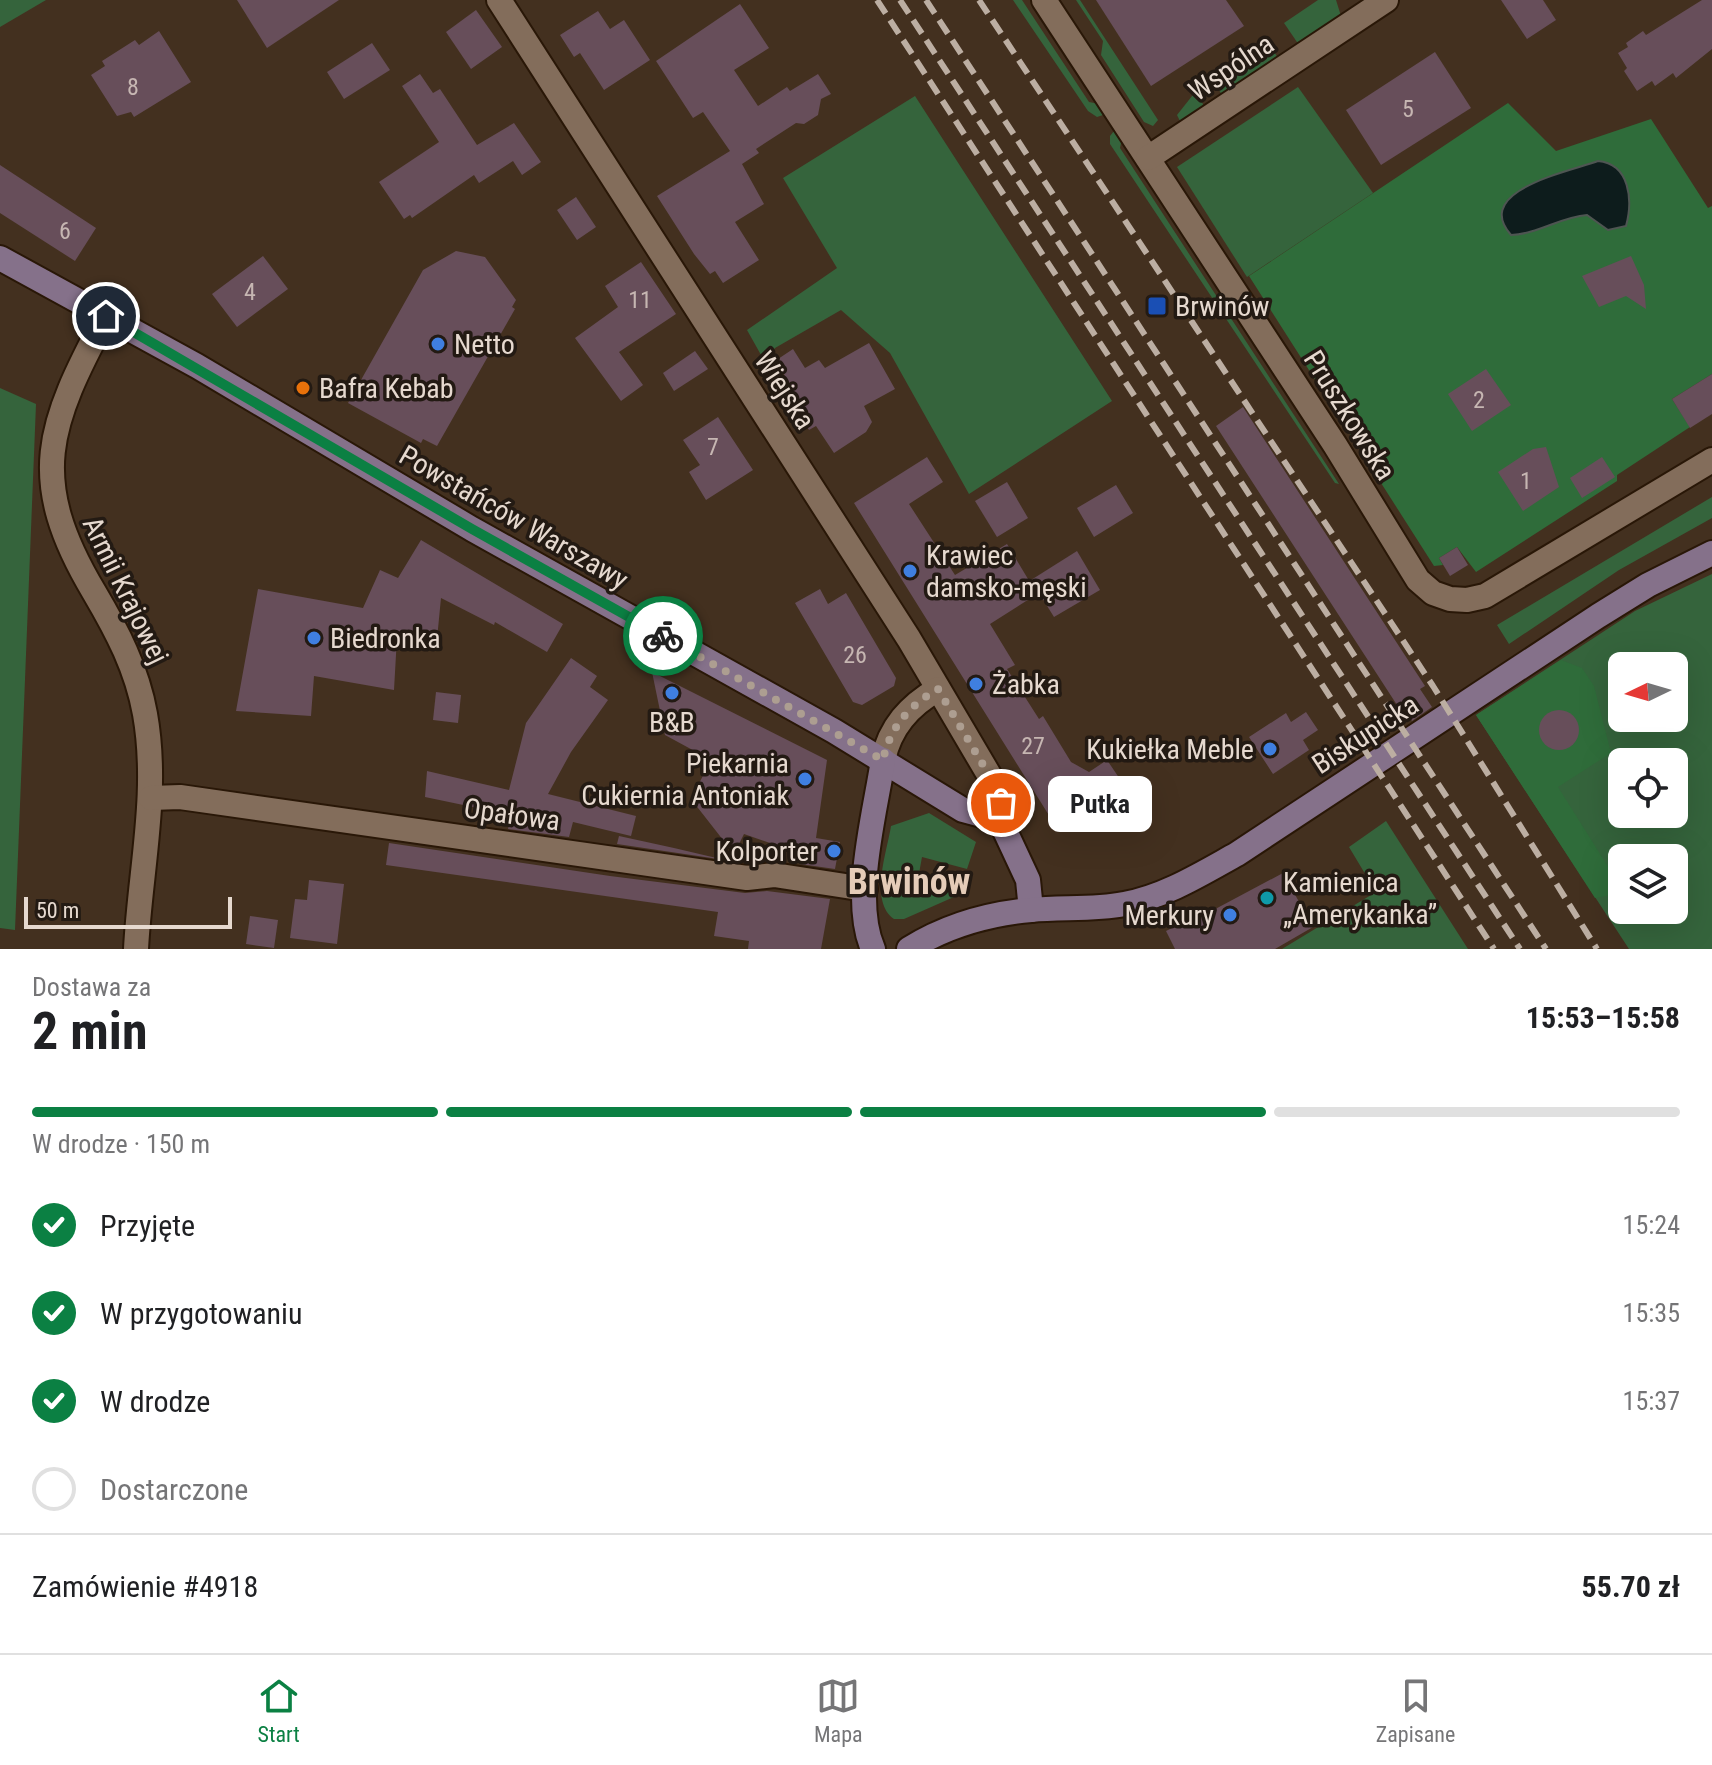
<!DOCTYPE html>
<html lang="pl">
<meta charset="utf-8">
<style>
:root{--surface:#fff;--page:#f2f2f2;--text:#202124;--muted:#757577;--line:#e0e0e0;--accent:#0b8043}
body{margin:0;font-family:"Roboto Condensed",sans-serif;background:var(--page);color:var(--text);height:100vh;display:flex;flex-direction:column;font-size:30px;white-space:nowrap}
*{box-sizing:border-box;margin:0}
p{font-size:26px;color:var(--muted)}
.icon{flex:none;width:44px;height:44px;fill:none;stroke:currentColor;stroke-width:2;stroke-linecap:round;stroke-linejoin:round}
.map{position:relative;height:949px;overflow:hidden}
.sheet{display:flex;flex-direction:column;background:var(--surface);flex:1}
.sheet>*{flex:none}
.needle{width:52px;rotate:265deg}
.controls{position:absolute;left:1608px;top:652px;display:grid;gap:16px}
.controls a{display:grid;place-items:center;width:80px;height:80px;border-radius:12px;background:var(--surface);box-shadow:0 8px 32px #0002;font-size:40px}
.scale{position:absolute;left:24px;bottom:20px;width:208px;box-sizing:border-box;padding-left:8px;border:4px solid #e6d9cf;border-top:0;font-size:22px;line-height:28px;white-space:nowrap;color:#e6d9cf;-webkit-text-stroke:6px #231a13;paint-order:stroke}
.pin{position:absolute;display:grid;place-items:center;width:68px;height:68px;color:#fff;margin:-34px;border:4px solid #fff;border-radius:50%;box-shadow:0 2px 8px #0007}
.courier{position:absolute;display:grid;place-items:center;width:80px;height:80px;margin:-40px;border:6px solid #0b8043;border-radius:50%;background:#fff;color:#222;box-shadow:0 2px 10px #0007}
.bubble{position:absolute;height:56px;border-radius:12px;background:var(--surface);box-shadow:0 8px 32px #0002;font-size:26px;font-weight:700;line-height:56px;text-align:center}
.headline em{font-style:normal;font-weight:700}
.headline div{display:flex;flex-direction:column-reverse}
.headline{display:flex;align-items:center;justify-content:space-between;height:136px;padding:0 32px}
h1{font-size:52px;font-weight:700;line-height:60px}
.bar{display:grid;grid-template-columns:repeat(4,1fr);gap:12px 8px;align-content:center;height:96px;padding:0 32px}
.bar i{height:10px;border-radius:6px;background:var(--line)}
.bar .on{background:var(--accent)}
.bar p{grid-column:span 4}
.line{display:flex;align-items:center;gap:20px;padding:0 32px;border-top:2px solid var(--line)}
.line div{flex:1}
ol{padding:0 32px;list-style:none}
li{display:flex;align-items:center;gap:24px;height:88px}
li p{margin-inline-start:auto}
li .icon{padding:8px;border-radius:50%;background:var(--accent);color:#fff;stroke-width:4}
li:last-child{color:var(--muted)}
li i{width:44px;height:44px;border:4px solid var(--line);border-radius:50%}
.tabs{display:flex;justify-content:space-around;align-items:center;height:112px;border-top:2px solid var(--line);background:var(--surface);font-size:22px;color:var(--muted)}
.tabs a{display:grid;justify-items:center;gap:4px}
.tabs .on{color:var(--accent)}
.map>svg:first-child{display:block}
</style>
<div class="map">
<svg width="1712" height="949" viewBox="0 0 1712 949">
<rect width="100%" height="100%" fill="#43301f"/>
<g fill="#35643c" fill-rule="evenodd">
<polygon points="0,0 46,0 0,27"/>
<polygon points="1013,0 1022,0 1089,102 1104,105 1109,113 1097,117 1088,111"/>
<polygon points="1076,0 1080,0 1158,120 1153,126 1144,122 1101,55 1103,41"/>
<polygon points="1318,0 1336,0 1341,16 1299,45 1284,23"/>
<polygon points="1266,39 1278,58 1223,96 1211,79"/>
<polygon points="1298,87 1373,193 1247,277 1177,167"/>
<polygon points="1196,91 1205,108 1181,123 1177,115"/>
<polygon points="915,96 1112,401 969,494 890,353 841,310 775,348 765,362 747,330 837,268 783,178"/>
<polygon points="1118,126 1123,133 1120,148 1339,484 1335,483 1110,144 1110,136"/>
<polygon points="0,388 36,404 15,930 0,928"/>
<polygon points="1712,497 1712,518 1619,570 1509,644 1497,625"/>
<path d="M1712 574V949H1629L1476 715 1635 611ZM1622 666H1674V718H1622ZM1622 762H1674V814H1622ZM1622 858H1674V910H1622Z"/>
<path d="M929 813 976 842 967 869 922 857 918 879 969 882 963 893 904 919H894C869 901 887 852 891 826Z"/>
<polygon points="1386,821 1468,949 1282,949 1376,892 1349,847"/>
</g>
<g fill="#2f6c3a">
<polygon points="1508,103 1556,151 1651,119 1708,208 1712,206 1712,374 1672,399 1690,427 1617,475 1617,481 1476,572 1457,547 1439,558 1443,565 1434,566 1249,276"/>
<polygon points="1561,660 1582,668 1594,686 1611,753 1558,787 1622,889 1622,893 1595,898 1476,715"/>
</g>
<path fill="#0d1c1c" stroke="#4e5552" stroke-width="2" d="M1598 161C1630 164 1633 200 1626 226L1608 230 1587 215C1560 217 1538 234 1511 235 1471 190 1572 171 1598 161Z"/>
<g fill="#674e5a">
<polygon points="237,0 339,0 267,48"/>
<polygon points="1096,0 1226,0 1244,26 1151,86"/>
<polygon points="1501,0 1543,0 1556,20 1527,39"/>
<polygon points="1702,0 1712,0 1712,49 1676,78 1673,73 1655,86 1652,81 1637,91 1624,71 1627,68 1618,53 1628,47 1626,43 1643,31 1646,35"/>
<polygon points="740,4 769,48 734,70 758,106 787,87 790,91 818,74 831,94 821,99 818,115 804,124 796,123 756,149 759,153 742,164 764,204 735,222 759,260 723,283 715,271 710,274 694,254 657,196 730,151 703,112 693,118 656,61"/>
<polygon points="476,10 502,47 471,69 446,32"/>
<polygon points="598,11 610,29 624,20 650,60 604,90 580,53 574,57 560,35"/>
<polygon points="159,31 191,82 134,117 131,112 117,116 91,75 105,66 102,61 135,40 139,45"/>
<polygon points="372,43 390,70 344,99 327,72"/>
<polygon points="1435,52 1471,108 1381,165 1346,110"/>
<polygon points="420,74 433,93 440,89 477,145 514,123 541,162 522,175 513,161 479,183 474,175 412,218 410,215 404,219 379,182 439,142 402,86"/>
<polygon points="0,165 96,228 75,261 0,213"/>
<polygon points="576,197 596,227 577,240 557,210"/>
<polygon points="456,251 485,257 516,300 512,307 515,309 437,446 423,439 421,443 348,403 423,270"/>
<polygon points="263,256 288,289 237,327 212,294"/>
<polygon points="1631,256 1644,285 1646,309 1626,296 1599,307 1582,276"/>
<polygon points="641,262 676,314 619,352 643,385 621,401 575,338 618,307 605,286"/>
<polygon points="869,343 895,389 864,406 872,422 866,432 834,453 816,426 809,430 784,390 791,385 775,361 793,349 805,368 819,360 825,368"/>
<polygon points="695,351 708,369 674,391 663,373"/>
<polygon points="1486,369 1511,405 1472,431 1448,394"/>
<polygon points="1712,374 1712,414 1690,428 1672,399"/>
<polygon points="1243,407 1425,686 1420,689 1432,707 1412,721 1400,703 1397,705 1216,426"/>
<polygon points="718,417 753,470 706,500 689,472 700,465 683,440"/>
<polygon points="1546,447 1559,487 1523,511 1498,472 1533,449"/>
<polygon points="927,457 943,482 909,504 955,575 1007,544 1037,594 990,624 1015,665 1007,669 1039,719 1043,716 1071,762 1089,772 1107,760 1126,788 1095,806 1095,821 1059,821 1050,817 854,503"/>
<polygon points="1602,457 1615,477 1582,498 1570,478"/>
<polygon points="1007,482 1028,518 997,537 975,501"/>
<polygon points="1116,485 1133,513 1094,537 1077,508"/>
<polygon points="421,540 563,624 547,652 495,622 494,625 441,598 437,639 397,637 394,690 314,676 311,716 236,711 258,589 363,608 380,570 398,578"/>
<polygon points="1457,547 1468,565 1450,576 1439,558"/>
<polygon points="1077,551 1100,590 1054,617 1031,580"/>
<polygon points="820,589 828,604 846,593 896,678 894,686 862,705 853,702 795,603"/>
<polygon points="571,658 597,676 590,687 608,700 571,752 548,794 636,816 631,836 573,822 569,837 508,829 511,815 425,797 427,771 509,790 526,723"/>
<polygon points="652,672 827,760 816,838 840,842 835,869 800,864 802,854 744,834 734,854 691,799 711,760 665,735"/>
<polygon points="436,692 461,695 458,723 433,720"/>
<circle cx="1559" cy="730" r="20"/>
<polygon points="1306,712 1318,730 1303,740 1309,750 1273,774 1249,737 1286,713 1291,722"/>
<polygon points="619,836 674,848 725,860 617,844"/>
<polygon points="389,843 610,876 745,893 767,891 830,899 821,949 748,949 749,941 714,936 718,912 386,865"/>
<polygon points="1283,873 1313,927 1275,949 1175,949 1166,931 1190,919 1191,922"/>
<polygon points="309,880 344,884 337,944 290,938 295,899 307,900"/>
<polygon points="250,916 278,920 274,948 246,944"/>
</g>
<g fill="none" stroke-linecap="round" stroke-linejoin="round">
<defs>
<g id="street">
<polyline points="499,0 909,639 995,785 1001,803 1000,820"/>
<polyline points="1044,0 1335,445 1418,580 1433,593 1450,599 1467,600 1485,596 1712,460"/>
<polyline points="1148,158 1386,0"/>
<path d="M106 316C48 425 26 478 94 592 117 631 137 669 145 714 159 792 140 871 136 949"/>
<path d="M883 760C890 727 909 706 938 689"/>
<polyline points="151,798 180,797 747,878 774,875 865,889"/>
</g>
<g id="secondary">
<polyline points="0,258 197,366 472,529 834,731 963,810 1000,820 1028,880 1031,910"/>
<path d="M873 949C851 899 875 814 883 760"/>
<path d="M909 949C946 926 987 914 1031 910 1062 907 1094 910 1124 904 1164 897 1201 874 1237 854L1598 616 1648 585 1712 553"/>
</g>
</defs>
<use href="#street" stroke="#291707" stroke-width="28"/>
<use href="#secondary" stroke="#291707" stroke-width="28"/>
<use href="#street" stroke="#836d5b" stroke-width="24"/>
<use href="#secondary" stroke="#85718a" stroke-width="24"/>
<g stroke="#bcaea2" stroke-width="6" stroke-dasharray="16 8" stroke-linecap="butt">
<polyline points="877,0 1494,949"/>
<polyline points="900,0 1520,949"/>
<polyline points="926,0 1546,949"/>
<polyline points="979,0 1433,686 1597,949"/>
</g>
</g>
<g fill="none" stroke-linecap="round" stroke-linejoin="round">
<path stroke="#ad9e91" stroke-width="8" stroke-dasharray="0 14.4" d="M663 636 883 760C890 727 909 706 938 689L995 785 1001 803"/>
<polyline stroke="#0b8043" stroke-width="10" points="106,316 472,529 663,636"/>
</g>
<rect fill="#1a4fb4" stroke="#231a13" stroke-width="3" x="1147" y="296" width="20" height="20" rx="4"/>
<g fill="#3f7fe0" stroke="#231a13" stroke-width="3">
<circle cx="438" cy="344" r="8"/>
<circle cx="910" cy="571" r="8"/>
<circle cx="314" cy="638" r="8"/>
<circle cx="976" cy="684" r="8"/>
<circle cx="672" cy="693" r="8"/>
<circle cx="1270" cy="749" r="8"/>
<circle cx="805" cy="779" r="8"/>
<circle cx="834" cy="851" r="8"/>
<circle cx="1230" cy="915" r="8"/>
</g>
<circle fill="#e8710a" stroke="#231a13" stroke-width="3" cx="303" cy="388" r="8"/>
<circle fill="#0f9aa8" stroke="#231a13" stroke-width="3" cx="1267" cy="898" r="8"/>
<g text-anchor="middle" stroke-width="7" stroke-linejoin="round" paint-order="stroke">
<g font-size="24" fill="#c6b6b2">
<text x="133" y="95">8</text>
<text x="1408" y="117">5</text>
<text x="65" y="239">6</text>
<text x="250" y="300">4</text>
<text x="640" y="308">11</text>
<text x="1479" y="408">2</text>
<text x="713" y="455">7</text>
<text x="1526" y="489">1</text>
<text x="855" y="663">26</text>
<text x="1033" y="754">27</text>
</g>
<g font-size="28" fill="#e6d9cf" stroke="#231a13">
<text transform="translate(1231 67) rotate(-34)" y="10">Wspólna</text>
<text transform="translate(785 390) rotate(57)" y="10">Wiejska</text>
<text transform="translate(1350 415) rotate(58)" y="10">Pruszkowska</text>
<text transform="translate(514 517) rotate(30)" y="10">Powstańców Warszawy</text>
<text transform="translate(126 590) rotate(64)" y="10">Armii Krajowej</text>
<text transform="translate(1365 734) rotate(-33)" y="10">Biskupicka</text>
<text transform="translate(512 814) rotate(8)" y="10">Opałowa</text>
</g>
<g font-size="28" fill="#e6d9cf" stroke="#231a13" text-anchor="start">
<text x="1175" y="316">Brwinów</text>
<text x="454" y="354">Netto</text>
<text x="319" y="398">Bafra Kebab</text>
<text x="926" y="565">Krawiec<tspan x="926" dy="32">damsko-męski</tspan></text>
<text x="330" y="648">Biedronka</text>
<text x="992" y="694">Żabka</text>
<text x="672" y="732" text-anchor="middle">B&amp;B</text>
<text x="1254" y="759" text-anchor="end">Kukiełka Meble</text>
<text x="789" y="773" text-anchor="end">Piekarnia<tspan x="789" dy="32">Cukiernia Antoniak</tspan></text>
<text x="818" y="861" text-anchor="end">Kolporter</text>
<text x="1283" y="892">Kamienica<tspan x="1283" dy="32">„Amerykanka”</tspan></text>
<text x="1214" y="925" text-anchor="end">Merkury</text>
</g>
<g font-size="36" font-weight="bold" fill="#e5ccb8" stroke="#231a13">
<text x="909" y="894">Brwinów</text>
</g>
</g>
</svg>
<div class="controls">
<a><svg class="needle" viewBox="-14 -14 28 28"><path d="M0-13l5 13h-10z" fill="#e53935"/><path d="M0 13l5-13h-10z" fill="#757577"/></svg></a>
<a><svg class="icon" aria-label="locate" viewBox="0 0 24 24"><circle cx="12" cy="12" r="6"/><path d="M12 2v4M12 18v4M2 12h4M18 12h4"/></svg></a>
<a><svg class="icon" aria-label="layers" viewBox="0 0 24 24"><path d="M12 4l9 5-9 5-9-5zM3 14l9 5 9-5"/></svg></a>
</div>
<div class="scale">50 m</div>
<div class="pin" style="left:1001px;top:803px;background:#ea580c"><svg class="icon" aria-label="bag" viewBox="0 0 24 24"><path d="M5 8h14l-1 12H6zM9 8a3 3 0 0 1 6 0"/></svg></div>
<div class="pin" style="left:106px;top:316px;background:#1f2937"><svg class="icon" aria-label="home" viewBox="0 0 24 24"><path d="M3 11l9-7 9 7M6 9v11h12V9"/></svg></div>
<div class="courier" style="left:663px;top:636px"><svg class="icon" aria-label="bike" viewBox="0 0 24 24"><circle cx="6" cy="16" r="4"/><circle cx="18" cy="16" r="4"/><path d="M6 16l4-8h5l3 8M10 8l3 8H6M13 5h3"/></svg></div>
<div class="bubble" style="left:1048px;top:776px;width:104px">Putka</div>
</div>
<section class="sheet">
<div class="headline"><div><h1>2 min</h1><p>Dostawa za</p></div><em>15:53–15:58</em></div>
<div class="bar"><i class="on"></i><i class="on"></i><i class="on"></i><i></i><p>W drodze · 150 m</p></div>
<ol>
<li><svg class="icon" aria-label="check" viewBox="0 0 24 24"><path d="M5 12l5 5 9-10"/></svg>Przyjęte<p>15:24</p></li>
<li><svg class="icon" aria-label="check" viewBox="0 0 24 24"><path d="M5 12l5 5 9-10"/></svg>W przygotowaniu<p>15:35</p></li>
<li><svg class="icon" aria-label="check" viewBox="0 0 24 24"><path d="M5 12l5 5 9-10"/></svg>W drodze<p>15:37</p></li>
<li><i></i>Dostarczone</li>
</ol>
<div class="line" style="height:104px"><div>Zamówienie #4918</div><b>55.70 zł</b></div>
</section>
<nav class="tabs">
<a class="on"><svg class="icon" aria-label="home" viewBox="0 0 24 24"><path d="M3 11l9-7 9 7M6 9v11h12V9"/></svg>Start</a>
<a><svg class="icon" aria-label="map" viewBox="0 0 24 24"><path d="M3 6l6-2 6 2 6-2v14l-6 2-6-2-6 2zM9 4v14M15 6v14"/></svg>Mapa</a>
<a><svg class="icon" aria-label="saved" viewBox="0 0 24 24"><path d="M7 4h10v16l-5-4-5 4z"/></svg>Zapisane</a>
</nav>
